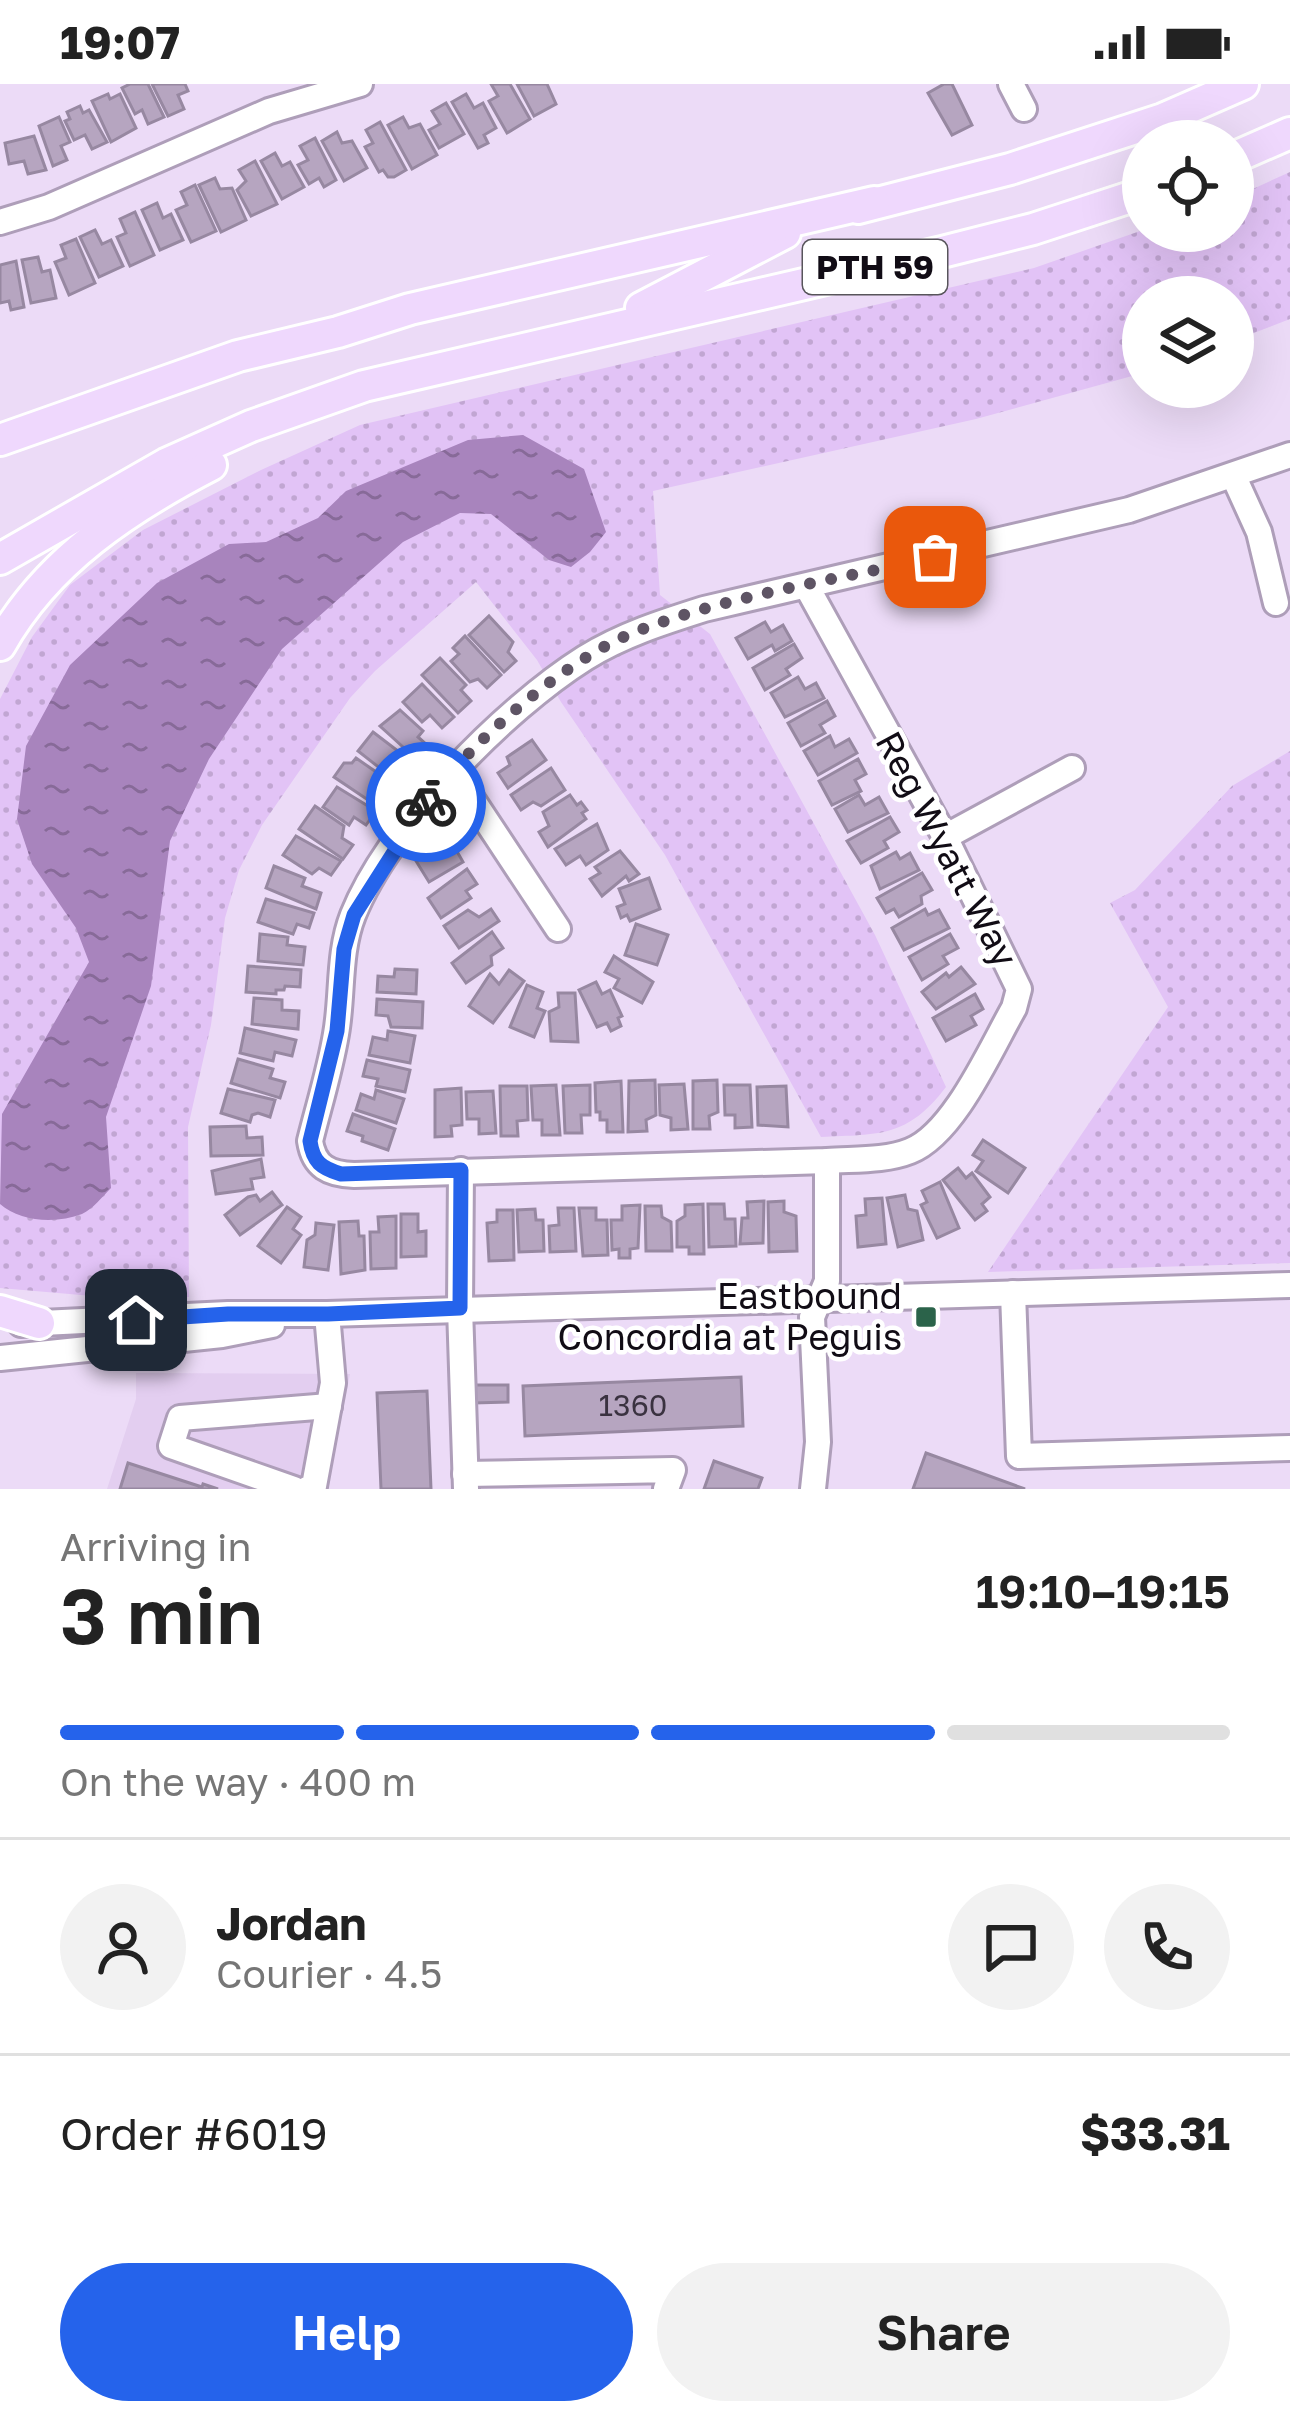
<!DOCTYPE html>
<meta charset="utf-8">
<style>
:root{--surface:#fff;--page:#f2f2f2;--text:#222;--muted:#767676;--line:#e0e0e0;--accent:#2563eb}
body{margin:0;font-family:"Golos Text",sans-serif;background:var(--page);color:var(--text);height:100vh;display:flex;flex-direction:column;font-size:45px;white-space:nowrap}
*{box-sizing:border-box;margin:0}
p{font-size:39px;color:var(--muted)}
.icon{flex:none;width:66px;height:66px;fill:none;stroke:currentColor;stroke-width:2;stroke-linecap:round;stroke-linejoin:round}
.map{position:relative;height:1405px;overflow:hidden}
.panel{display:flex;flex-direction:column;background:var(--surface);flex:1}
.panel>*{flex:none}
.controls{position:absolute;left:1122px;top:36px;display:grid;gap:24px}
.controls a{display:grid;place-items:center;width:132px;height:132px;border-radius:50%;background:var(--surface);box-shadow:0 12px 48px #0002;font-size:60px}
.pin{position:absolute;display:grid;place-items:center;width:102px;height:102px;color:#fff;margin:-51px;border-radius:24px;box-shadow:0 6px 18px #0006}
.courier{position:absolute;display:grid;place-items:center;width:120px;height:120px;margin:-60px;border:9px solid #2563eb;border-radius:50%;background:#fff;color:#222;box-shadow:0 3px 15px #0007}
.overview em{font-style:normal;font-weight:600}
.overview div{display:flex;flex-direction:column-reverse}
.overview{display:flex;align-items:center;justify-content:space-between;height:204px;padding:0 60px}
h1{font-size:78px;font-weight:600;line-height:90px}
.bar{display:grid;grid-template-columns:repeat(4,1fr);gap:18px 12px;align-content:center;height:144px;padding:0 60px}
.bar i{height:15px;border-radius:9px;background:var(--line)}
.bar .selected{background:var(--accent)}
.bar p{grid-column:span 4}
.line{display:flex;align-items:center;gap:30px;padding:0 60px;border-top:3px solid var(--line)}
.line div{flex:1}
.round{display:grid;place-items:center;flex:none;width:126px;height:126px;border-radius:63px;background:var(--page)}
.button{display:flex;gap:24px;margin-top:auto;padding:24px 60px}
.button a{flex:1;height:138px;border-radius:72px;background:var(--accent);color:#fff;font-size:48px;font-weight:600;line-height:138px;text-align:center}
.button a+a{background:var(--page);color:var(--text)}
.status{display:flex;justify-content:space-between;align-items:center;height:84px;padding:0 60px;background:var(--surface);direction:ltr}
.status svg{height:33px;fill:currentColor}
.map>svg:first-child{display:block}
</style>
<div class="status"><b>19:07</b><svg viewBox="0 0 49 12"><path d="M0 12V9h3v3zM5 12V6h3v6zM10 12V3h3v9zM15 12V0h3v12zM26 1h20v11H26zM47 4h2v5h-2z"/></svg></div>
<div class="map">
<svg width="1290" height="1405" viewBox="0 0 1290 1405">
<defs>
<pattern id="park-dots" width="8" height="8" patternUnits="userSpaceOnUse" patternTransform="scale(3)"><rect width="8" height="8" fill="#e2c3f6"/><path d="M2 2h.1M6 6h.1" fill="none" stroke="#c1a6d2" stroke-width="1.8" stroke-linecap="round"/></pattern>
<pattern id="water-ripples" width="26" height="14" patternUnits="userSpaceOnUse" patternTransform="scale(3)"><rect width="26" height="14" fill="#a884bd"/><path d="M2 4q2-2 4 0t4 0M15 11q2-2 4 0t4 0" fill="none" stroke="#876a98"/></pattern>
</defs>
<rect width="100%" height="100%" fill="#ecdbf7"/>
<polygon fill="#e3cef0" points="136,1289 350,1290 327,1405 107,1405 136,1315"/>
<g fill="url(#park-dots)">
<path d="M1290 88V235L1233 257V213H1143V289L976 335 653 407 660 511 710 550 875 851 946 1003C907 1054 880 1050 821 1053L665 771 561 618 537 576 476 498 375 587 350 614 262 741 239 786 225 834 211 941 188 1043 189 1213H104L0 1204V615L32 553 70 501 143 446 261 386 360 341 1034 184 1143 146 1233 147V114Z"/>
<polygon points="1290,667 1290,1179 988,1188 1168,923 1110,819 1135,806 1232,702"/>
</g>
<path fill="url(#water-ripples)" d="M523 351 584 385 606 448 590 468 571 483 549 476 491 430 460 429 403 458 282 565 209 675 170 757 151 902 106 1033 111 1104C102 1113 93 1125 82 1130 56 1140 20 1138 0 1120L2 1030 89 878 76 844 32 780 17 735 26 662 70 581 157 499 229 460 266 458 318 434 346 407 468 356Z"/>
<g fill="#b6a5c0" stroke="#9788a1" stroke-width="3">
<polygon points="130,0 148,0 164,33 148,40 142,26 135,30 122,4"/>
<polygon points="152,0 185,0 188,7 178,11 184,25 168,32"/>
<polygon points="491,0 510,0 530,35 507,49 489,17 498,12"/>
<polygon points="517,0 547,0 556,20 534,32"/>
<polygon points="944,0 952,0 972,41 952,51 928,9"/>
<polygon points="108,10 110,15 120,10 136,44 111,58 92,17"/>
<polygon points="466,10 474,24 483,19 496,44 484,51 488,59 478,64 452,18"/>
<polygon points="446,19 464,50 439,64 429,46 440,40 432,27"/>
<polygon points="80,22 83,29 89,26 107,58 92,65 85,51 74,56 65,37 70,35 67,28"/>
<polygon points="59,33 70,58 61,62 67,76 53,82 39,42"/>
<polygon points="403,33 409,44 420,40 437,71 412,85 388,41"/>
<polygon points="380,38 406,86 394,93 388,93 383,86 379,88 365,63 373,59 366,46"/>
<polygon points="337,48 342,59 352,57 367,84 344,97 322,57"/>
<polygon points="34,52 46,86 28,90 24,77 9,80 5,59"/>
<polygon points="315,54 336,96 324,103 319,94 309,100 298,81 308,76 300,62"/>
<polygon points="275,69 282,82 290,78 304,103 282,115 261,77"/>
<polygon points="255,77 277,120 251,132 237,106 246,97 239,86"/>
<polygon points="215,94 220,105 232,104 246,136 221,148 199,101"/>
<polygon points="195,101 216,147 191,158 176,126 187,121 181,108"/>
<polygon points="157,119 163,134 171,130 183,156 160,166 142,126"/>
<polygon points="135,128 154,171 130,182 117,153 126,149 120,135"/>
<polygon points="95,146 102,160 111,156 123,182 99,193 80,153"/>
<polygon points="76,155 95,199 69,211 55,178 66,174 61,161"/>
<polygon points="38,173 42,188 50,186 56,214 31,219 22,176"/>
<polygon points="16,177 24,223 11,226 9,217 0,219 0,181"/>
<polygon points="489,532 513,558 508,568 516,577 504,588 469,551"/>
<polygon points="765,538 771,548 783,541 792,557 775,567 772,561 748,575 736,554"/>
<polygon points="465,552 501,591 487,604 478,595 470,598 451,577 459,570 453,564"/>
<polygon points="794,560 802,574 786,585 790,591 765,606 753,584"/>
<polygon points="440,574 466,601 461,606 471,617 458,629 422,591"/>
<polygon points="798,593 805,605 816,599 824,614 785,633 771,609"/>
<polygon points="422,600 454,633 442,644 430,631 422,638 403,618"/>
<polygon points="827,617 835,632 820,641 825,649 801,662 788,639"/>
<polygon points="400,626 423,647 418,653 426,660 414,673 380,642"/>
<polygon points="373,648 411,677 401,690 385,681 381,685 358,667"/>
<polygon points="830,652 835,663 849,655 857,669 818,691 804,667"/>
<polygon points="532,656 546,676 508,704 498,689 510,681 507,673"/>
<polygon points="356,674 379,690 377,699 388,707 377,722 334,693 344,679 352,679"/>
<polygon points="858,675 866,690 855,696 861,707 832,721 819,697"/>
<polygon points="551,684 565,706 541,722 533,718 521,726 511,711"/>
<polygon points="337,703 376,727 366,741 354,733 349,741 323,723"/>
<polygon points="570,711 577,721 581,718 587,726 582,729 586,735 548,763 539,748 549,742 543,728"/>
<polygon points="859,711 865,721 879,713 888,729 848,748 835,725"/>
<polygon points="315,722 344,742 342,754 353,761 343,775 299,745"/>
<polygon points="890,733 899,748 884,757 888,764 861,779 847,757"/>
<polygon points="597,740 608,766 586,781 580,772 566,781 555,765"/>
<polygon points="296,752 341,777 331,791 319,784 312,790 283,771"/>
<polygon points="455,764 463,778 429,798 416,777 439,767 442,772"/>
<polygon points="620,767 639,790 629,797 626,792 602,812 590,795 600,789 595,783"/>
<polygon points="896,768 900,775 910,769 919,786 880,805 871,782"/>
<polygon points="274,782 305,794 302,802 321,809 316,825 266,804"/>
<polygon points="467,785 477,800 466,807 471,814 441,834 428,814"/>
<polygon points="922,789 932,806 921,812 922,820 899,833 894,825 886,829 877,814"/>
<polygon points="649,794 660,825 630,837 627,831 621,834 617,823 625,820 619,805"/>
<polygon points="266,815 314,829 309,844 297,840 293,850 258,838"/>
<polygon points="491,825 499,837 459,864 444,842 468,826 479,833"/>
<polygon points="925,825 928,831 939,826 949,844 904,866 892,844"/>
<polygon points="636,840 668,851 657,881 625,871"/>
<polygon points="492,848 503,864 491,872 492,881 466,899 452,879"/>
<polygon points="260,850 288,853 287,861 305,863 303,881 258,877"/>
<polygon points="950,850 958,864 943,872 948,880 922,896 909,873"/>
<polygon points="614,872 653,898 642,919 614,904 619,895 605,888"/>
<polygon points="248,882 301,886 300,903 285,902 284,906 276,906 276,910 246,908"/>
<polygon points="961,883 975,900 936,925 922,908 946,889 949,893"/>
<polygon points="395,885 417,886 416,910 377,908 378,892 394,893"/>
<polygon points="509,886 524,897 493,939 469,922 490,890 499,900"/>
<polygon points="596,898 602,910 610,906 622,932 618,934 621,942 611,947 607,939 597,943 579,906"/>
<polygon points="527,901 543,908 537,924 545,927 534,953 510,943"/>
<polygon points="558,909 575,909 578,958 551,957 549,928 559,923"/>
<polygon points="975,910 983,925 971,932 976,941 946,957 933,934"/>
<polygon points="254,914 282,916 282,926 299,927 298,945 252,940"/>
<polygon points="377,915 423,918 422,944 391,943 388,932 376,931"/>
<polygon points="245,944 296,956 292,972 275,968 273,977 240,969"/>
<polygon points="388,947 415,952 410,979 369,971 373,953 387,956"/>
<polygon points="238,975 273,985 270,994 285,998 280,1014 231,999"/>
<polygon points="367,976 410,986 405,1008 376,1002 378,995 363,992"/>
<polygon points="655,996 656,1031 646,1036 647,1047 628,1048 629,997"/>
<polygon points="717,996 718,1028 709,1032 710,1045 693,1045 693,997"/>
<polygon points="621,997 623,1048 607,1048 607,1036 600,1036 600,1028 596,1028 595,999"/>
<polygon points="684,1000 688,1045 671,1046 671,1034 660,1031 659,1001"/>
<polygon points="556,1001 560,1051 542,1051 542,1036 533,1036 531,1002"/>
<polygon points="590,1001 590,1031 581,1031 582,1049 565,1049 563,1002"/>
<polygon points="724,1001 750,1001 752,1043 735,1044 735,1031 725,1031"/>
<polygon points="500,1002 527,1002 528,1036 517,1037 518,1052 501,1052"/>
<polygon points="786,1002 788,1043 758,1041 757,1003"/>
<polygon points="461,1004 462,1041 451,1042 452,1052 435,1053 435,1006"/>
<polygon points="228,1005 275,1016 270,1033 258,1029 252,1031 250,1038 221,1029"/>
<polygon points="376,1006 404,1015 396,1039 356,1026 361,1010 374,1015"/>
<polygon points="493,1007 496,1049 479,1050 479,1035 467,1035 466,1008"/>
<polygon points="353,1030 395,1045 388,1066 362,1057 363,1052 347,1047"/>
<polygon points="246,1042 247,1054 262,1053 263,1071 211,1072 210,1043"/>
<polygon points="983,1056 1025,1084 1008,1109 976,1087 983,1077 973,1071"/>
<polygon points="261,1075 264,1093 251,1095 253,1105 216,1110 212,1087"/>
<polygon points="958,1084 966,1094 972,1089 990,1113 982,1120 987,1127 975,1136 943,1096"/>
<polygon points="940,1098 959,1144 937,1154 921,1121 927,1118 922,1107"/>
<polygon points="272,1108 282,1121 240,1151 225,1131 248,1113 256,1111 260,1117"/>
<polygon points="905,1111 908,1125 917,1127 923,1156 898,1163 887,1114"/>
<polygon points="882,1114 886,1160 858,1163 856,1132 866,1131 865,1115"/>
<polygon points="764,1117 763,1159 740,1160 742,1134 748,1134 747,1118"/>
<polygon points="784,1117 784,1128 796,1132 797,1167 769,1168 768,1118"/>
<polygon points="703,1120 704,1170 689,1170 689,1163 677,1163 677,1137 685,1132 685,1121"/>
<polygon points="708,1120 724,1120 725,1135 735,1135 736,1162 709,1163"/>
<polygon points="640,1121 638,1164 630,1165 630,1174 619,1174 619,1165 612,1166 611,1136 622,1136 622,1122"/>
<polygon points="645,1122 661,1122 662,1133 671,1138 672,1167 646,1167"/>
<polygon points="287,1123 301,1133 293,1145 301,1151 281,1179 258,1162"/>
<polygon points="558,1124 574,1124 576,1167 550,1168 549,1142 559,1141"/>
<polygon points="579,1124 596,1124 596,1136 607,1136 608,1171 583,1172"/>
<polygon points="535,1125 536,1136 543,1136 544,1167 519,1168 517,1126"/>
<polygon points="497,1126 513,1126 514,1176 489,1177 487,1139 497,1138"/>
<polygon points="401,1130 418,1130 418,1148 426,1147 426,1172 401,1173"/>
<polygon points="396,1132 396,1184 371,1185 370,1148 379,1148 378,1133"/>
<polygon points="358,1137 359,1152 364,1152 365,1186 341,1190 339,1138"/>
<polygon points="316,1139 334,1141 328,1186 304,1183 307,1156 315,1151"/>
<polygon points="741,1293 743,1342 525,1352 523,1302"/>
<polygon points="473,1301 508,1301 508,1318 474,1319"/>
<polygon points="427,1307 431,1405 381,1405 377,1309"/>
<polygon points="926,1369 1025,1405 913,1405"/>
<polygon points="714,1377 762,1394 758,1405 704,1405"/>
<polygon points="128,1379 202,1403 203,1400 218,1405 120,1405"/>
</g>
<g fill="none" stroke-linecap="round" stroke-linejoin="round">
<defs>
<g id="minor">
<polyline points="1011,0 1024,25"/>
<polyline points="0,138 49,123 269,27 360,0"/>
<polyline points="1234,393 1259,448 1276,519"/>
<path d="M807 503 945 753 1019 905 1014 924C991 964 954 1050 910 1067 885 1077 854 1075 827 1077L354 1091C329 1090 314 1083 310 1057 319 1021 330 986 336 950 343 911 338 869 353 831 389 742 504 625 585 574 622 551 663 538 704 525L1129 426 1290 371"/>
<polyline points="448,693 472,715 558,845"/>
<polyline points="945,753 1072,684"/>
<polyline points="461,1086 460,1224 466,1405"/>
<polyline points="1013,1209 1019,1372 1290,1364"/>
<polyline points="21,1240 228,1230 327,1230 1290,1201"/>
<polyline points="0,1274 222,1251 272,1241"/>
<polyline points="465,1390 673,1386 666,1405"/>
<polyline points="294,1405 171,1362 180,1334 329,1322"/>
<polyline points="307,1405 314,1402 333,1299 327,1230"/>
<polyline points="813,1405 818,1358 812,1233 827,1197 827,1077"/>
</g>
<g id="major">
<polyline points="1233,74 1290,49"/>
<polyline points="858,124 1010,85 1163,35 1243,0"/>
<polyline points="641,224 785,149"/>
<polyline points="0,356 238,272 338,248 410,225 874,118"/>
<polyline points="0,475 166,380 251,342 364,302 942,168 1033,145 1143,109"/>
<path d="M0 561C47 477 128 424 211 381"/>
<polyline points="0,1227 39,1239"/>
</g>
</defs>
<use href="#minor" stroke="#ae9eb9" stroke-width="30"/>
<use href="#major" stroke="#fff" stroke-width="36"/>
<use href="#minor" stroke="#fff" stroke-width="24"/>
<use href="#major" stroke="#efd8fd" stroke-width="30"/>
</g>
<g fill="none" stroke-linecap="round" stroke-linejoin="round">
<path stroke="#5e5464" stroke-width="12" stroke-dasharray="0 21.6" d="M426 718C474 656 566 574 640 546 734 510 837 496 935 473"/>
<path stroke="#2563eb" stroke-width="15" d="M136 1236 228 1230H328L460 1224 461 1086 341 1090C321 1084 313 1078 310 1057L337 947 344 865 354 831 426 718"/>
</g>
<rect fill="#2b634a" stroke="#fff" stroke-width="4.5" x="914" y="1221" width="24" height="24" rx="6"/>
<g text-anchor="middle" stroke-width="9" stroke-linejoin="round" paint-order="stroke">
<g font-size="30" fill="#3a3240">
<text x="633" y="1332">1360</text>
</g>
<rect fill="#fff" stroke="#58555b" stroke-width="3" x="803" y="156" width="144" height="54" rx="9"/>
<g font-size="33" font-weight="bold" fill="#110c15">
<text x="875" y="195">PTH 59</text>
</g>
<g font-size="36" fill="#110c15" stroke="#fff">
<text transform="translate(947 765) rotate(62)" y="13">Reg Wyatt Way</text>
</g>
<g font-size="36" fill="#110c15" stroke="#fff" text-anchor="end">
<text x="902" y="1225">Eastbound<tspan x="902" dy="41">Concordia at Peguis</tspan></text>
</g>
</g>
</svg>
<div class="controls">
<a><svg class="icon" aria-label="locate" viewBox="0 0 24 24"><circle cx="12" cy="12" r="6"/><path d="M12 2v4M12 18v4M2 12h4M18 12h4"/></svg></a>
<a><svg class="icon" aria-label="layers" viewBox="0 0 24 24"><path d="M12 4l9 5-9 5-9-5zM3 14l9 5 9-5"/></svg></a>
</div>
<div class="pin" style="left:935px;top:473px;background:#ea580c"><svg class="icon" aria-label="bag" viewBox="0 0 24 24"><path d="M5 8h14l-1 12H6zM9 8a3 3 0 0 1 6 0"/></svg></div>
<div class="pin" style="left:136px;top:1236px;background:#1f2937"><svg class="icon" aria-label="home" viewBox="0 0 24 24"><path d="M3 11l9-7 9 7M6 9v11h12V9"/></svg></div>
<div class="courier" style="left:426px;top:718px"><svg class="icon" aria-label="bike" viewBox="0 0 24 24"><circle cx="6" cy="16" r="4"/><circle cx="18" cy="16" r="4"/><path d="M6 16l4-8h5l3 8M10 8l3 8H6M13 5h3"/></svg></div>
</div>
<section class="panel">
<div class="overview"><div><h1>3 min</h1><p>Arriving in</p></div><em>19:10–19:15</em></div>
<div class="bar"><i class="selected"></i><i class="selected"></i><i class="selected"></i><i></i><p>On the way · 400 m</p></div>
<div class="line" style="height:216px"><a class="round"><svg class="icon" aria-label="person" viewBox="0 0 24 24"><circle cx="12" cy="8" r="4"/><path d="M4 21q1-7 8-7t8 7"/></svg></a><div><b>Jordan</b><p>Courier · 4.5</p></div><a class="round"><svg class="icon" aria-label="chat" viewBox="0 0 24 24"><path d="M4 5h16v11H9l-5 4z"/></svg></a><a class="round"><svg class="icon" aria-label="phone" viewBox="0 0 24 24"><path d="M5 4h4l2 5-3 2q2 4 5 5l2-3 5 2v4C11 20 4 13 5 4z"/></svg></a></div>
<div class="line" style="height:156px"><div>Order #6019</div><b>$33.31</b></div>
<div class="button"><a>Help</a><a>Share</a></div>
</section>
